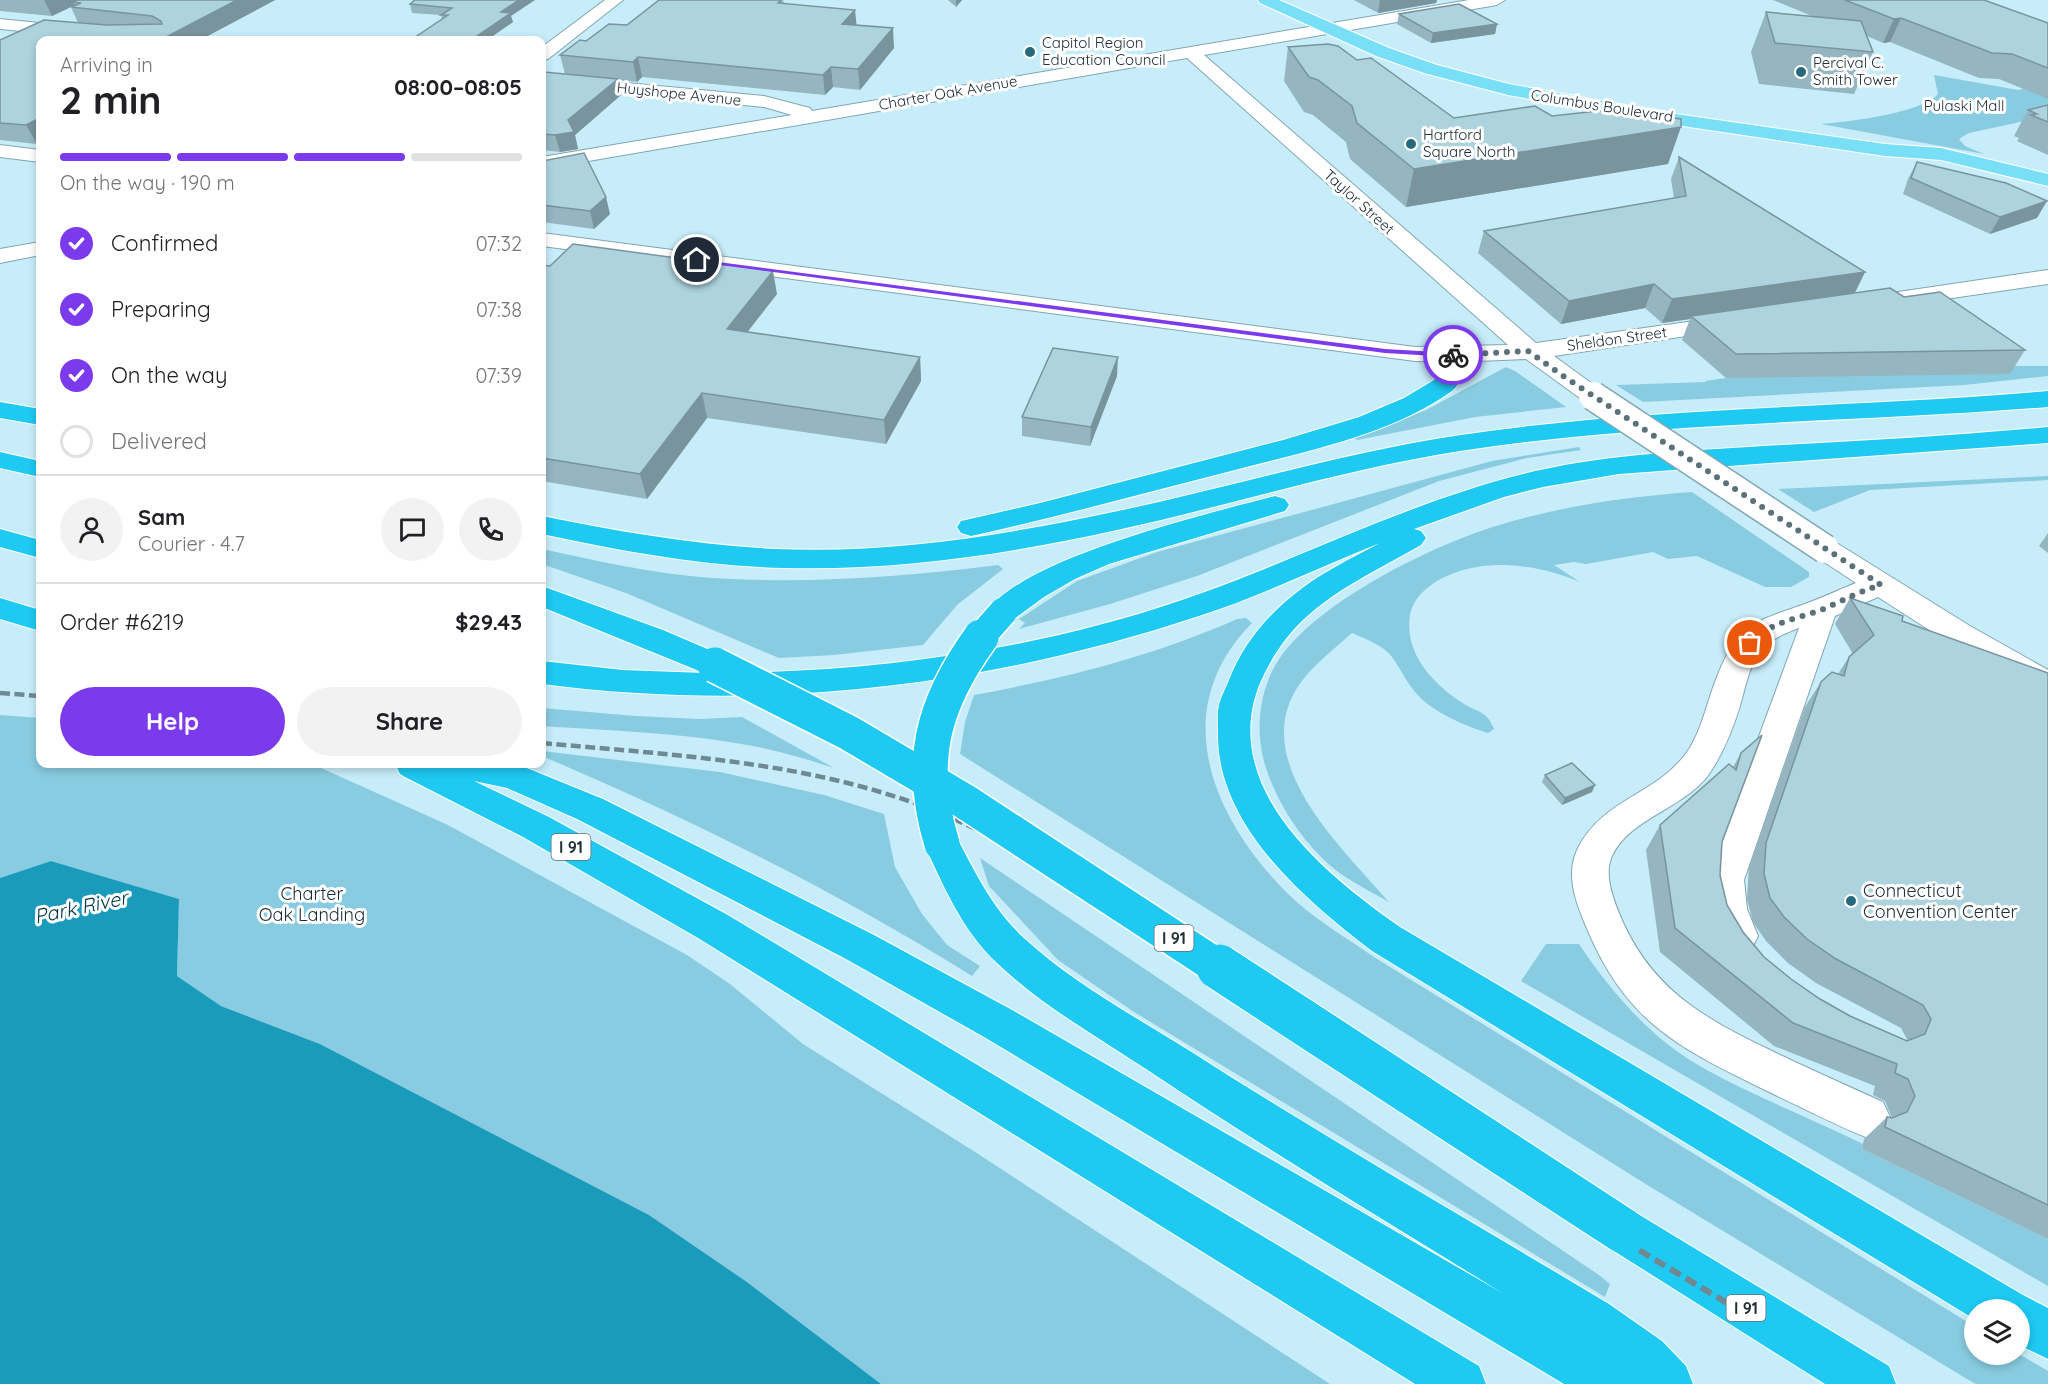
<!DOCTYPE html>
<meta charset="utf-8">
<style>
:root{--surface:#fff;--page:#f2f2f2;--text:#202124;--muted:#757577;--line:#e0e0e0;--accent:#7c3aed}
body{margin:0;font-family:Quicksand,sans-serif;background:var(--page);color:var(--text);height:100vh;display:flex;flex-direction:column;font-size:22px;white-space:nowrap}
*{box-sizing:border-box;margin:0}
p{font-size:20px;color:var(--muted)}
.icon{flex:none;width:33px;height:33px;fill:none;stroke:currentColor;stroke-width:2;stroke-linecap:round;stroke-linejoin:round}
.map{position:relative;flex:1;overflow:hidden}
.panel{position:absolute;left:36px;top:36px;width:510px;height:732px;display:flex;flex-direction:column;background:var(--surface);border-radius:12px;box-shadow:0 3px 9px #0003}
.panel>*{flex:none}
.controls{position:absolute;left:1964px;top:1299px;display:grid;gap:12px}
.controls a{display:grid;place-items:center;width:66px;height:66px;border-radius:50%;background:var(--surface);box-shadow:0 3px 9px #0003;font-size:30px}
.pin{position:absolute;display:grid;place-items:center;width:51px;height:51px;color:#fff;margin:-26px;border:3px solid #fff;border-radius:50%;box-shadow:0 2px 6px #0007}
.courier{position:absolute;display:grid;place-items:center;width:60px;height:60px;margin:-30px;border:4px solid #7c3aed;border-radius:50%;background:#fff;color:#222;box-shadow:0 2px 8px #0007}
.summary em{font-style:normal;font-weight:800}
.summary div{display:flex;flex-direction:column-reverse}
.summary{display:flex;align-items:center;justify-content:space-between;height:102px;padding:0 24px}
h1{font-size:39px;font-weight:800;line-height:45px}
.bar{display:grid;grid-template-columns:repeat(4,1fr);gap:9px 6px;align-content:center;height:72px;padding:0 24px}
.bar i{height:8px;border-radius:4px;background:var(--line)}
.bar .on{background:var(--accent)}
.bar p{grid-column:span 4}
.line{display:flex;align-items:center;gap:15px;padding:0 24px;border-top:2px solid var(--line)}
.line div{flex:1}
.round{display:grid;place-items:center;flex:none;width:63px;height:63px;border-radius:32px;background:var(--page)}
ol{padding:0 24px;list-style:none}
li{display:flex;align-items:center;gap:18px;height:66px}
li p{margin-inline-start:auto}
li .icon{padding:6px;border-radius:50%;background:var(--accent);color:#fff;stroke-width:4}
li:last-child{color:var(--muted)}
li i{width:33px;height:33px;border:3px solid var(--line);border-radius:50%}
.cta{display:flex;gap:12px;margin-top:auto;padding:12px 24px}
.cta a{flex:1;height:69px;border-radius:36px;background:var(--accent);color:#fff;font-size:24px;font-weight:800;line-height:69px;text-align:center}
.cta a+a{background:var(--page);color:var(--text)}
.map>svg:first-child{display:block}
</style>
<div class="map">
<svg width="2048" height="1384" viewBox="0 0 2048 1384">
<rect width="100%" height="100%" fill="#c7edfa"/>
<g fill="#89cce1">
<path d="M1934 75 2018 90 2048 83V116L1969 133 1959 139 1965 146 1984 154 1821 124C1847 122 1922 113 1938 94Z"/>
<polygon points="1999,366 2048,366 2048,376 1964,385 1643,402 1616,385 1706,382 1705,381 1726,378"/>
<polygon points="1506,367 1515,371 1566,407 1475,417 1357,440 1355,438 1426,410"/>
<polygon points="1579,447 1581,450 1527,458 1439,481 1197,576 1110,604 1019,629 1025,623 1019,619 1077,581 1157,552 1492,461"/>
<polygon points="2048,476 2048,480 1870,490 1814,512 1778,489"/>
<path d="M1692 492 1809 572V577L1791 587H1765L1697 556 1668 559 1653 552 1586 564 1574 562 1554 565 1580 582C1541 566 1495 558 1454 573 1435 580 1414 594 1410 615 1404 654 1433 684 1464 704 1479 713 1487 711 1494 729L1488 733C1465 726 1430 711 1415 692 1406 681 1400 668 1392 657 1383 645 1365 639 1352 633 1333 650 1313 665 1299 685 1247 761 1343 849 1389 902 1366 889 1339 876 1321 857 1296 832 1275 798 1265 765 1255 732 1259 693 1276 664 1312 604 1431 546 1496 526 1560 506 1626 497 1692 492Z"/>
<path d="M542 549C598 561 654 574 712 578 808 584 903 577 998 565L1003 569 957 605 923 645 834 655 779 658 626 593 542 564Z"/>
<path d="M1246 618 1252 623C1167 709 1211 816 1286 892 1312 918 1347 938 1377 959L1974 1326V1354H2019L2048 1371V1384H1976L1967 1379 1644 1183 960 754 965 722 974 695C1066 678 1151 657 1237 619Z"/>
<path d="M542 708 635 716 700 719 742 717 834 768C812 761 790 754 767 749 694 733 616 731 542 726Z"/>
<polygon points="0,715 40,718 40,764 312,764 448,825 687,955 730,984 803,1044 972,1150 1330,1384 881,1384 747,1282 649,1215 320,1044 221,1006 177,976 179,899 51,861 0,878"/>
<path d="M542 751 720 772 824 795 884 814 895 867 922 914 947 945 980 966 972 976C836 891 690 819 542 756Z"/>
<polygon points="980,858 1599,1275 1610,1284 1605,1297 1134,1012 1058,960 989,886"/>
<path d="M1546 944H1579C1612 993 1652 1040 1705 1069 1755 1097 1811 1118 1863 1144L1862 1149 2048 1239V1286L1521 981Z"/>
</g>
<polygon fill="#1b9bbb" points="51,861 179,899 177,976 221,1006 320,1044 649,1215 747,1282 881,1384 0,1384 0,878"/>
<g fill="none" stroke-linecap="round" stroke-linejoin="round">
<defs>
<g id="minor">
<polygon points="605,0 623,0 548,59 542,60 542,47"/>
<polygon points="1469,0 1505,0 1497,5 1204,55 1536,343 1731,316 1739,318 1743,323 1739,328 1554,356 1602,391 1606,396 1602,401 1593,404 1584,401 1526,359 1454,362 1415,361 542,246 542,233 1415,347 1508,345 1187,58 542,169 542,157 792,115 764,107 542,85 542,75 764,96 810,108 812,111"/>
<polygon points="0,19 160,35 168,40 115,40 0,29"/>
<polygon points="0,145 40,150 40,162 0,157"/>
<polygon points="40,242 40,255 0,263 0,249"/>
<polygon points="2048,270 2048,284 1898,306 1890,304 1886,299 1890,294 1898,292"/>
<path d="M1825 540 1835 542 1970 626 2048 670V697L2036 693 1948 642 1878 597 1835 616 1744 880 1747 909 1758 936 1752 948 1738 953 1724 948C1713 925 1705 905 1706 880L1799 628C1785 633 1771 639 1761 651 1749 665 1745 689 1740 706 1733 728 1725 749 1713 768 1690 808 1630 816 1612 856 1604 873 1612 896 1619 913 1649 988 1703 1018 1772 1051 1809 1069 1846 1085 1883 1102L1890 1117 1883 1132 1868 1138C1833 1124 1799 1106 1765 1090 1675 1046 1625 1021 1585 924 1575 900 1566 875 1577 850 1601 799 1657 795 1687 752 1702 731 1707 701 1717 677 1737 625 1753 622 1802 605 1820 599 1838 590 1856 583L1815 556 1810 549 1815 542Z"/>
</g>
<polygon id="major" points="1258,0 1279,0 1389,48 1437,65 1509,84 1669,113 1885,144 1941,148 2048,174 2048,186 1941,160 1885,156 1669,124 1508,95 1424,73 1376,56 1260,3"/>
<g id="highway">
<path d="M1458 348 1467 350 1470 355C1466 366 1461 384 1452 391 1391 435 1303 452 1231 471 1144 493 1058 517 971 536L961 533 957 527 961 521 1040 503 1283 440 1359 417 1404 398 1434 380 1449 350Z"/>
<path d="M2048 391V407C1853 423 1655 421 1460 451 1344 469 1232 505 1117 530 1008 554 896 571 784 568 702 566 621 551 542 534V516C620 532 697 545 776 549 891 554 1006 535 1118 511 1232 487 1345 452 1461 435 1655 406 1853 408 2048 391Z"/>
<polygon points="0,402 40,409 40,425 0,418"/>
<path d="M2048 427V443L1619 474 1543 487 1504 497 1414 529 1421 531 1426 538 1421 545C1381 568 1337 588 1303 620 1283 639 1268 663 1258 688 1221 791 1326 875 1400 927L2023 1295 2048 1308V1359L2019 1345V1310H1974V1319L1372 951C1305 900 1216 825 1218 732 1218 724 1217 713 1219 705 1221 696 1226 688 1229 680 1241 648 1265 618 1291 597 1318 574 1350 559 1380 543 1320 567 1261 596 1199 616 984 687 767 713 542 684V661L623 670 704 673 542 607V586L663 630 726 657 731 665 726 673C881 671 1035 650 1182 600 1302 559 1415 498 1540 470 1613 454 1688 451 1763 446 1858 441 1953 436 2048 427Z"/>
<polygon points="0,452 40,461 40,477 0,468"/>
<path d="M1275 496 1285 499 1289 505 1285 511 1109 564 1075 579 1044 597 1014 619 1003 622 992 619 987 612C1021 558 1211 513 1275 496Z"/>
<polygon points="0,529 40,540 40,558 0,547"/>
<polygon points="0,598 40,610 40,631 0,619"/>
<path d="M395 764H517L603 799 874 935 1014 1011 1504 1294C1384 1220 1263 1147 1146 1069 1096 1036 1041 1005 997 963 962 930 944 887 924 844L929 834 942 829 955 834C975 872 992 909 1025 939 1073 983 1134 1016 1190 1051 1327 1139 1469 1220 1609 1304L1662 1341 1686 1366 1693 1384H1564L984 1037 846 959 577 819 507 788 474 781 549 817 726 914 1479 1366 1486 1384H1415L698 938 523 837 405 777 400 774Z"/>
<polygon points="1622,1207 1638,1214 1889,1366 1896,1384 1825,1384 1606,1246 1599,1230 1606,1214"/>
</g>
</defs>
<use href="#minor" stroke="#81a6b2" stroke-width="2"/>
<use href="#major" stroke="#fff" stroke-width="2"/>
<use href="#highway" stroke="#fff" stroke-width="2"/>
<use href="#minor" fill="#fff" fill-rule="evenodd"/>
<use href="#major" fill="#78dff7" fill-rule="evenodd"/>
<use href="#highway" fill="#1ec9f2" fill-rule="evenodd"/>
<g stroke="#6f8992" stroke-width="4.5" stroke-dasharray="10 4.5" stroke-linecap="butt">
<polyline points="0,693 40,696"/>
<path d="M542 743C672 755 807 761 930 809 1029 848 1115 911 1204 969"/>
</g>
<polyline stroke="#6f8992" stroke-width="6" stroke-dasharray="12 6" stroke-linecap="butt" points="1201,967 1604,1229 1747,1315"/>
<defs>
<polyline id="minor-bridge" points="1593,396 1825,549"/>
<polyline id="highway-bridge-far2" points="980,638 1003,612"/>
<g id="highway-bridge-far1">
<polyline points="715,665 849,733 964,801 1221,969"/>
<path d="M942 844C917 762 932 705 981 637"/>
</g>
<polyline id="highway-bridge" points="1219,967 1622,1230"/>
</defs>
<use href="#minor-bridge" stroke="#81a6b2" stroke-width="31" stroke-linecap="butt"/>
<use href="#highway-bridge-far2" stroke="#fff" stroke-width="31" stroke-linecap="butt"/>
<use href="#highway-bridge-far1" stroke="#fff" stroke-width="38" stroke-linecap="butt"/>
<use href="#highway-bridge" stroke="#fff" stroke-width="47" stroke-linecap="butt"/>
<use href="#minor-bridge" stroke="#fff" stroke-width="28"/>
<use href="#highway-bridge-far2" stroke="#1ec9f2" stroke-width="28"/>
<use href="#highway-bridge-far1" stroke="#1ec9f2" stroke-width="35"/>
<use href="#highway-bridge" stroke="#1ec9f2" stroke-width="45"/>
</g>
<g fill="#95b5c0">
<polygon points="0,0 275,0 200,40 40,40 40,142 37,144 0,140 0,40 78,23 71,7 75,5 52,16 0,11"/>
<polygon points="415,0 511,16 513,22 487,40 411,40 442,19 441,15 412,13 410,4"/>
<polygon points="659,0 783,0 784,3 856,25 894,48 860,90 833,87 825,95 642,77 637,82 618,80 621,95 575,135 578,149 560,152 542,150 542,74 565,74 560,55 586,41 627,25"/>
<polygon points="948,0 962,0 956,7"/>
<polygon points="1354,0 1437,0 1436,3 1378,13"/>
<polygon points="1773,0 1984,0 2048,23 2048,99 1999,79 1979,78 1890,42 1883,43 1867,36 1873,52 1854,94 1759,84 1751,52 1766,12 1812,16"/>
<polygon points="1399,14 1497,24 1495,34 1431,43 1397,24"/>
<polygon points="1288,47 1357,60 1454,118 1552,116 1668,164 1406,207 1350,159 1346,142 1313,115 1304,112 1284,81"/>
<polygon points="2048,105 2048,155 2017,141 2019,138 2014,136 2028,110"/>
<polygon points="1679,157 1865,272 1855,293 1904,297 2025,350 2010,374 1726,378 1682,340 1690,319 1662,323 1645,308 1561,324 1478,253 1484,231 1674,198 1671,179"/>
<polygon points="542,161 610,214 594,229 542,222"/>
<polygon points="1917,162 2037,218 1990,234 1903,194 1908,179"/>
<polygon points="542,265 777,294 747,332 920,357 921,381 886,444 707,418 647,499 542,481"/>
<polygon points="1117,376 1090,446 1022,436 1022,417"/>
<polygon points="2048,533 2048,553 2039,546"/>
<polygon points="1850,598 1902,621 2048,673 2048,1239 1862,1149 1864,1139 1887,1117 1892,1118 1885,1101 1873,1095 1875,1086 1774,1046 1660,952 1646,850 1660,825 1733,767 1741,753 1722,842 1720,875 1727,905 1743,932 1764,957 1791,979 1820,999 1850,1016 1908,1041 1901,1028 1816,983 1788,963 1766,941 1753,922 1747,899 1749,867 1805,707 1821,682 1838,674 1849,657 1853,654 1835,624"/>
<polygon points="1545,775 1592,792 1562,805 1542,782"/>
</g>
<g fill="#79949c">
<polygon points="44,0 86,0 73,2 75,5 52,16"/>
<polygon points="237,0 275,0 200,40 166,37"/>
<polygon points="519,0 535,0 511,16 513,22 487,40 471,40 501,12"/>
<polygon points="956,0 962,0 956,7"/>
<polygon points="1380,0 1437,0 1436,3 1378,13"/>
<polygon points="855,10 857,29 842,24"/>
<polygon points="1901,18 1890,42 1883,43 1894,19"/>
<polygon points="1497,24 1495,34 1431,43 1433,33"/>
<polygon points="893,28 894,48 860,90 858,69"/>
<polygon points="638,57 642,77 637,82 633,62"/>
<polygon points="831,67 833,87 825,95 823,75"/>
<polygon points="618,79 621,95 575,135 578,149 560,152 555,135 568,120"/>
<polygon points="40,118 40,142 37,144 26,125"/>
<polygon points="1681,127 1668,164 1406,207 1414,169"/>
<polygon points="606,197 610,214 594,229 590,211"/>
<polygon points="2047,201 2037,218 1990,234 2000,217"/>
<polygon points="773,271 777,294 731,353 727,329"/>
<polygon points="1865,272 1853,296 1691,316 1690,319 1662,323 1672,299"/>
<polygon points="1654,284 1645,308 1561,324 1569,301"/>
<polygon points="920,357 921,381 886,444 884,420"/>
<polygon points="1118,357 1117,376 1090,446 1091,427"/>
<polygon points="702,393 707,418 647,499 640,474"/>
<polygon points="1595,785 1592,792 1562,805 1565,798"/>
</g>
<g fill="#add3df" stroke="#79949c" stroke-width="1.5">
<polygon points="77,0 237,0 166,37 200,40 40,40 40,118 26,125 0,123 0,40 44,20 107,25 162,24 161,21 152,16 71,7 81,3 73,2"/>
<polygon points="415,0 519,0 501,12 511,13 471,40 411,40 448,15 441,15 452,8 410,4"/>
<polygon points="659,0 781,0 778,3 855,10 842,24 893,28 858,69 831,67 823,75 638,57 633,62 560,55 580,40 586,41 609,24 627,25"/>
<polygon points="1845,0 1984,0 2048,23 2048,68 2012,54 1992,53 1901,18 1894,19"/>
<polygon points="1459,4 1497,24 1433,33 1399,14"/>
<polygon points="1766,12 1861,21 1873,52 1775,43"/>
<polygon points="1328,44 1338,46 1357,60 1371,58 1454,118 1535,106 1552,116 1607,110 1681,119 1681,127 1414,169 1357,123 1352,106 1318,80 1309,77 1288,47"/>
<polygon points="544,72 618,79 568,120 574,132 555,135 542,134 542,74"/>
<polygon points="2048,105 2048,122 2031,115 2037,114 2028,110"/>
<polygon points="584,153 606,197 590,211 542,205 542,161"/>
<polygon points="1679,157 1865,272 1672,299 1654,284 1569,301 1484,231 1686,196"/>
<polygon points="1917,162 2006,183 2047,201 2000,217 1911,178"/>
<polygon points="573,244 773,271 727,329 920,357 884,420 702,393 640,474 542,458 542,265 550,266"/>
<polygon points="1890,288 1904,297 1940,292 2025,350 1736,354 1691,316"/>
<polygon points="1053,348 1118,357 1091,427 1022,417"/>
<polygon points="1850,598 1903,616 1902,621 2048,673 2048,1205 1885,1127 1887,1117 1892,1118 1907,1112 1915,1096 1908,1079 1895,1073 1897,1064 1793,1023 1675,928 1660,825 1729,764 1736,770 1741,753 1762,735 1722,842 1720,875 1727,905 1743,932 1764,957 1791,979 1820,999 1850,1016 1907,1041 1925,1034 1931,1019 1923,1005 1836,959 1807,939 1784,917 1770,898 1764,874 1766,843 1821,682 1832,672 1844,676 1849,657 1874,635"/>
<polygon points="1572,763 1595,785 1565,798 1545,775"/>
</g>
<polygon fill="#7c3aed" points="695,259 1385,349 1453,353 1457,355 1453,357 1385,353 697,262"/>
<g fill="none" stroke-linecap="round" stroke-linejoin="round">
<path stroke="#5b727a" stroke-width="6" stroke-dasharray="0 10.8" d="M1453 355 1528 351 1566 378 1881 585C1858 592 1842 601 1821 610 1797 619 1768 623 1750 643"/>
</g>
<g fill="#27697c" stroke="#fff" stroke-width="2">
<circle cx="1030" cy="52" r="6"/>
<circle cx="1801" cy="72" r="6"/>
<circle cx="1411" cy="144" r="6"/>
<circle cx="1851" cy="901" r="6"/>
</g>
<g text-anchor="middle" stroke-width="6" stroke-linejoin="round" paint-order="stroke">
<g font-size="15" fill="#213035" stroke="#fff" text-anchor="start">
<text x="1042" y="48">Capitol Region<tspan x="1042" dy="17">Education Council</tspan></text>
<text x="1813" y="68">Percival C.<tspan x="1813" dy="17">Smith Tower</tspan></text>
<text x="1423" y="140">Hartford<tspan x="1423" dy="17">Square North</tspan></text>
</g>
<g font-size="15" fill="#213035" stroke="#fff">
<text transform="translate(948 93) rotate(-10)" y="5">Charter Oak Avenue</text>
<text transform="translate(679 94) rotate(6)" y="5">Huyshope Avenue</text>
<text transform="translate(1602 106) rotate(9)" y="5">Columbus Boulevard</text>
<text transform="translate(1359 202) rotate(42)" y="5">Taylor Street</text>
<text transform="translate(1617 339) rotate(-8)" y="5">Sheldon Street</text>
</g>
<g font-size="15" fill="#1a2e34" stroke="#fff">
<text x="1964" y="111">Pulaski Mall</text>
</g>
<g fill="#fff" stroke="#646e72" stroke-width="1.5">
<rect x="551.5" y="834" width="39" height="26" rx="4.5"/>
<rect x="1154.5" y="925" width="39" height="26" rx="4.5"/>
<rect x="1726.5" y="1295" width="39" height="26" rx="4.5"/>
</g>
<g font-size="16" font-weight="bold" fill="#213035">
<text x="571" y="853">I 91</text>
<text x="1174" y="944">I 91</text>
<text x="1746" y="1314">I 91</text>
</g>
<g font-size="18" fill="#213035" stroke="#fff" text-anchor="start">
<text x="1863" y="897">Connecticut<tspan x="1863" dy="21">Convention Center</tspan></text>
</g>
<g font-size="18" fill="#1a2e34" stroke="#fff">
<text x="312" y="900">Charter<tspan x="312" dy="21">Oak Landing</tspan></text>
</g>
<g font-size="20" font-style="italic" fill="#013745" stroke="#fff">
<text transform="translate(81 907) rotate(-12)" y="7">Park River</text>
</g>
</g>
</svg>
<div class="controls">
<a><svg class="icon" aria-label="layers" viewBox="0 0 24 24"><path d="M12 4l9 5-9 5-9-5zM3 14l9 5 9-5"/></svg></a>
</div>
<div class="pin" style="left:1750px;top:643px;background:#ea580c"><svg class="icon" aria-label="bag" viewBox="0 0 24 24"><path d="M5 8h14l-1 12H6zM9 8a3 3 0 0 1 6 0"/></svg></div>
<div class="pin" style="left:697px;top:260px;background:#1f2937"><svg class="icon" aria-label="home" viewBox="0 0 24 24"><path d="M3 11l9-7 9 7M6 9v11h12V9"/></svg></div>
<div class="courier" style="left:1453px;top:355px"><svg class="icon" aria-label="bike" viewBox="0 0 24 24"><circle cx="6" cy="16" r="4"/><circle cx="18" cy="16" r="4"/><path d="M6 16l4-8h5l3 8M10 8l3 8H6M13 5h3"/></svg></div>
<section class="panel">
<div class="summary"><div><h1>2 min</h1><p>Arriving in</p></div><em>08:00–08:05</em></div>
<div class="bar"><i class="on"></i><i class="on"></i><i class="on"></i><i></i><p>On the way · 190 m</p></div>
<ol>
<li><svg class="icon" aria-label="check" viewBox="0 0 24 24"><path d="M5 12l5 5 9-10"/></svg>Confirmed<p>07:32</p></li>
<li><svg class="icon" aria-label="check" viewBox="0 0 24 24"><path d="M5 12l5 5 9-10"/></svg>Preparing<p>07:38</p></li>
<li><svg class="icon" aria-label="check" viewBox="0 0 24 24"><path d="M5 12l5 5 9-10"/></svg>On the way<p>07:39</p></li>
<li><i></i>Delivered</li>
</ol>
<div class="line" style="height:108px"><a class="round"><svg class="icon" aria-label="person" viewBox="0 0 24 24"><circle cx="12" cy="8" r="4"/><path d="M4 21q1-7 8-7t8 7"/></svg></a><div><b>Sam</b><p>Courier · 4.7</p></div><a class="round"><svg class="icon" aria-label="chat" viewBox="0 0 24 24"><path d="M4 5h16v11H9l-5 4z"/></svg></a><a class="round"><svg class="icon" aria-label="phone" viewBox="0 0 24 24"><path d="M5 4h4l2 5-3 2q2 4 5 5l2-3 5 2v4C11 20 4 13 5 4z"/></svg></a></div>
<div class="line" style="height:78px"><div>Order #6219</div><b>$29.43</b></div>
<div class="cta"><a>Help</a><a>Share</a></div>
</section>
</div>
